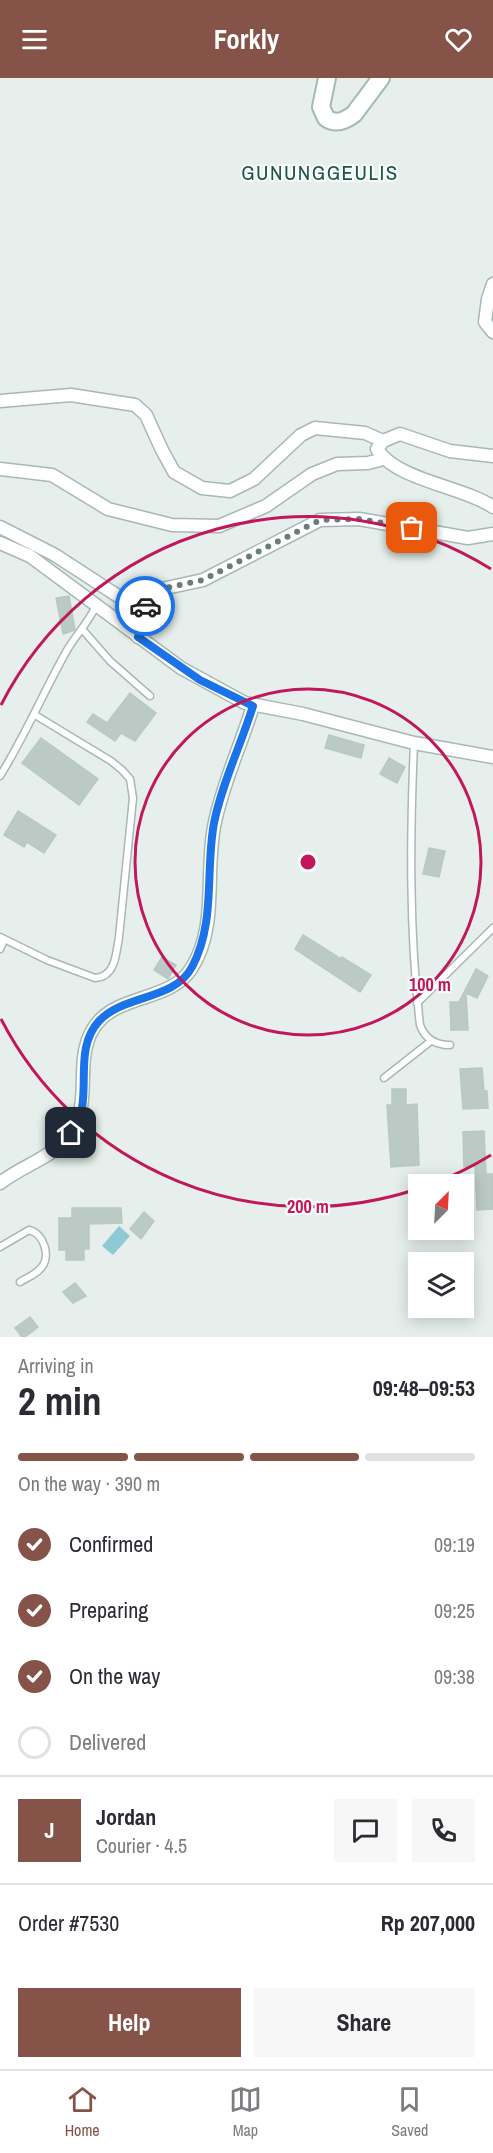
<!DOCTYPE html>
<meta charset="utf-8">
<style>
:root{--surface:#fff;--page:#f7f7f7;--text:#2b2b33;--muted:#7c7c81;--line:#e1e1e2;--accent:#855347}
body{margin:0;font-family:"Archivo Narrow",sans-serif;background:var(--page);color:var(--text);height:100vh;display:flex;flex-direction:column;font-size:22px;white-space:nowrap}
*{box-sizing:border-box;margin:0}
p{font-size:20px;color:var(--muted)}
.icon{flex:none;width:33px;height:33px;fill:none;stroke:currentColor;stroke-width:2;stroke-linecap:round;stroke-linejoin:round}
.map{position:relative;height:1259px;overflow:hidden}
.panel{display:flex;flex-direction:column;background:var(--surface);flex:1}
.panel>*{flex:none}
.needle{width:39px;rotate:24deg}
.fabs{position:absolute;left:408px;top:1096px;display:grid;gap:12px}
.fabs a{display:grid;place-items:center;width:66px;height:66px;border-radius:0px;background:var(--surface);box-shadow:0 3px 15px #0003;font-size:30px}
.pin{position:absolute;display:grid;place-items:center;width:51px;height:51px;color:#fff;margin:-26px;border-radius:12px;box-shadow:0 3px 9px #0006}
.courier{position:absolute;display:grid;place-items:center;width:60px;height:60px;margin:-30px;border:4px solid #1a73e8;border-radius:50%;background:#fff;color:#222;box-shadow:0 2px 8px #0007}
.head em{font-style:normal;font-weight:800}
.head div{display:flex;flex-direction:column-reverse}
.head{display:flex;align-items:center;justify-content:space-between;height:102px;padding:0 18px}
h1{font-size:39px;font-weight:800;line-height:45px}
.bar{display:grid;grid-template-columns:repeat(4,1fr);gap:9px 6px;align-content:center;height:72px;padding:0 18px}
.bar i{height:8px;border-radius:4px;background:var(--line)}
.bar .on{background:var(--accent)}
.bar p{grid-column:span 4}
.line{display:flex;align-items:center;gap:15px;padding:0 18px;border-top:2px solid var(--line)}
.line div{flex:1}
.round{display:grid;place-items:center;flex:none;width:63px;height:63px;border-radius:0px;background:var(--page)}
ol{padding:0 18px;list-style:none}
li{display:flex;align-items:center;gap:18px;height:66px}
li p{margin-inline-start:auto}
li .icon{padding:6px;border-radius:50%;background:var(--accent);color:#fff;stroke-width:4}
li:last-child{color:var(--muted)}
li i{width:33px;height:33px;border:3px solid var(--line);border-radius:50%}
.cta{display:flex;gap:12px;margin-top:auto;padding:12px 18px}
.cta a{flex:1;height:69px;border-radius:0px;background:var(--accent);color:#fff;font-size:24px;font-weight:800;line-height:69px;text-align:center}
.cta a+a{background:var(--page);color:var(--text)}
header{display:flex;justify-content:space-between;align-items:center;height:78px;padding:0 18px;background:var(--accent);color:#fff;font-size:27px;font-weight:800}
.dock{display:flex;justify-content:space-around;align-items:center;height:84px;border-top:2px solid var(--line);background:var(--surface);font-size:16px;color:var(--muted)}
.dock a{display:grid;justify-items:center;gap:3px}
.dock .on{color:var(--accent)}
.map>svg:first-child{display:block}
</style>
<header><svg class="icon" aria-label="menu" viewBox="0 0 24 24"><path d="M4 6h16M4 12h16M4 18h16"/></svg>Forkly<svg class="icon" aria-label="heart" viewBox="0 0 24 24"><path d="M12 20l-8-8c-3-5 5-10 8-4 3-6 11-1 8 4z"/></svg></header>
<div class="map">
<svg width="493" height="1259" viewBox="0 0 493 1259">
<rect width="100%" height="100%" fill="#e6efeb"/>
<polygon fill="#8ec9d4" points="119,1148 130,1158 113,1177 102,1168"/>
<g fill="#bbcac4" stroke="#b8c9c2" stroke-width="1.5">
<polygon points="69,518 75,552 63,556 56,520"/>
<polygon points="130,615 156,635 135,663 121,655 115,663 87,644 93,636 107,645"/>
<polygon points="329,657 364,667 361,680 325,670"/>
<polygon points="41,660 98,701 79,727 22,685"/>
<polygon points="389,680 405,689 397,705 380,696"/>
<polygon points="18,733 56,757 44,775 27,764 24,769 4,757"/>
<polygon points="429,770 445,773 439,799 423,796"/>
<polygon points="303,857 341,881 342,879 371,897 360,914 295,871"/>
<polygon points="162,879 176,887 168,901 154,892"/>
<polygon points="476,891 488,898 477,920 466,915 468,952 451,952 450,924 459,924"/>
<polygon points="482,990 484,1013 487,1013 488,1030 463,1031 460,991"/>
<polygon points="392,1011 406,1011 406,1027 417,1026 419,1087 391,1089 387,1027 392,1027"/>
<polygon points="484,1053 486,1096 493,1096 493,1131 477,1132 475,1088 464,1089 463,1054"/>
<polygon points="72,1130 121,1130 122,1145 89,1146 89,1171 84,1171 84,1182 66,1182 66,1172 59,1172 59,1140 72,1140"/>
<polygon points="144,1134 154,1143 141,1161 130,1151"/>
<polygon points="75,1205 86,1218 73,1225 63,1214"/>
<polygon points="30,1239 38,1249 25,1259 22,1259 15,1250"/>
</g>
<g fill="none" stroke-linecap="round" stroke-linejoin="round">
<defs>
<g id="lane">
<polyline points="82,551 110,583 150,618"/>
<path d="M414 665C410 758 409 854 420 947 425 961 435 967 450 967"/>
<path d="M0 698C25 658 43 615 66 574 75 558 88 545 96 528"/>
<path d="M0 859 47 882 95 900C116 899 116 875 119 859L133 720 130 701 122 692 111 683 35 637"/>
<polyline points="0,871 4,862"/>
<polyline points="417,925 493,850"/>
<polyline points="384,1000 431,963"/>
<path d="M0 1169 29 1152C44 1155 52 1180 40 1191 35 1197 26 1200 20 1204"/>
</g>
<g id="street">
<polyline points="493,206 488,221 485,244 493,254"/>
<polyline points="0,323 71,317 135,327 146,337 162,372 174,394 202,410 230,413 254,401 301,357 315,350 365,355 383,363"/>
<path d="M493 378 450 373 400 356 383 363 377 371C395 402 465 409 493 429"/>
<polyline points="0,391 52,397 108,431 172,447 219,448 266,428 312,396 337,386 368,385 383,381"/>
<polyline points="0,449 55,477 141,533 148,548 138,559"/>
<polyline points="0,465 30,478 181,590 245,625 303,636 414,665 493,679"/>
<polyline points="141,533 157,512 203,502 320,442 359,441 468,460 493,456"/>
<path d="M0 1105C21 1089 47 1081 65 1063 96 1031 72 986 93 951 115 915 169 925 191 891 219 849 204 791 215 744 223 705 241 667 253 628"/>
</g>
<path id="secondary" d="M327 0 321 29 326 40C336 47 345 43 354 36L381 0"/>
</defs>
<use href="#lane" stroke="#a8b8b2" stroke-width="9"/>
<use href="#street" stroke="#a8b8b2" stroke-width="15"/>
<use href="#secondary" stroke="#a4bbb3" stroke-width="20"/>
<use href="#lane" stroke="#fff" stroke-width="6"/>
<use href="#street" stroke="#fff" stroke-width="12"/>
<use href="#secondary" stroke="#fff" stroke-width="16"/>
</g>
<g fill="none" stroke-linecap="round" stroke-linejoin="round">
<polyline stroke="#687f78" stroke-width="6" stroke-dasharray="0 10.8" points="145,528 157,512 203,502 320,442 359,441 412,450"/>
<path stroke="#1a73e8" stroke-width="8" d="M71 1055C75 1047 80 1040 82 1030 87 1001 77 967 99 943 124 916 174 923 192 889 216 844 205 793 214 745 222 705 241 667 253 628L200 602 138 559 148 548 141 533 145 528"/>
</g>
<g fill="none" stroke="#c2185b" stroke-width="3">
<circle cx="308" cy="784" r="173"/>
<path d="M491 1077A345 345 0 0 1 432 1106M417 1111A345 345 0 0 1 1 941M1 627A345 345 0 0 1 491 491"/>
</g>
<g text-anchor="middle" stroke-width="4.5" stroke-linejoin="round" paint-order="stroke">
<g font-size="21" letter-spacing="1.5" fill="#1f5548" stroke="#f7fbf9">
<text x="320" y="102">GUNUNGGEULIS</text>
</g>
</g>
<circle cx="308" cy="784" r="9" fill="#c2185b" stroke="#f7fbf9" stroke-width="3"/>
<g font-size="18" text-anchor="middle" font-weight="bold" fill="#c2185b" stroke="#f7fbf9" stroke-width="4.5" stroke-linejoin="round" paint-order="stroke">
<text x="430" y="913">100 m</text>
<text x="308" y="1135">200 m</text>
</g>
</svg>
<div class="fabs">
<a><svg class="needle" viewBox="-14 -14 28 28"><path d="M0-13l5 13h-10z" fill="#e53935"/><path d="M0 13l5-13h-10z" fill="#7c7c81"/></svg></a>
<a><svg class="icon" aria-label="layers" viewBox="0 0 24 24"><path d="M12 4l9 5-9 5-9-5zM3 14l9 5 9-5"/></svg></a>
</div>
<div class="pin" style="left:412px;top:450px;background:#ea580c"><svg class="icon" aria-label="bag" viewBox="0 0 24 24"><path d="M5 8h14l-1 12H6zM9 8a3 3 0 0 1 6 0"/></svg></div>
<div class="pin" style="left:71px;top:1055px;background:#1f2937"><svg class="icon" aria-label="home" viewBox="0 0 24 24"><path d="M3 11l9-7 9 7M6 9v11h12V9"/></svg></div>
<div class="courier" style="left:145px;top:528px"><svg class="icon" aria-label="car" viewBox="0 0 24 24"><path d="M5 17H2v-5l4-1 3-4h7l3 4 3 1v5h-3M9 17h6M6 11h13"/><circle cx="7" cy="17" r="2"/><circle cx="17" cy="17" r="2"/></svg></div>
</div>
<section class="panel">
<div class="head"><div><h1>2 min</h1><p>Arriving in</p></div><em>09:48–09:53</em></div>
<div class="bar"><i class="on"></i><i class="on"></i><i class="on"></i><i></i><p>On the way · 390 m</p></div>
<ol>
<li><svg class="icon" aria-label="check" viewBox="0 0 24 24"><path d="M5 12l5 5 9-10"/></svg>Confirmed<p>09:19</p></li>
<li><svg class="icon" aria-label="check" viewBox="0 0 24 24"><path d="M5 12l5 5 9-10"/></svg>Preparing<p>09:25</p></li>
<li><svg class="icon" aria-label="check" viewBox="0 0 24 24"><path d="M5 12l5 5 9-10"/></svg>On the way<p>09:38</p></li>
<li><i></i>Delivered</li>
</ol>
<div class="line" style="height:108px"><b class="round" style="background:var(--accent);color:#fff">J</b><div><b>Jordan</b><p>Courier · 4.5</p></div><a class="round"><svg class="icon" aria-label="chat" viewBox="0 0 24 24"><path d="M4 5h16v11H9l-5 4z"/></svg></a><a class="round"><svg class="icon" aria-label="phone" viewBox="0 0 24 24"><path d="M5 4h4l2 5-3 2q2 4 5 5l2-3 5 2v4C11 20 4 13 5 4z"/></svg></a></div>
<div class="line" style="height:78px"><div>Order #7530</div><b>Rp 207,000</b></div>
<div class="cta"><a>Help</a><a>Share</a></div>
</section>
<nav class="dock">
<a class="on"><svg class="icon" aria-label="home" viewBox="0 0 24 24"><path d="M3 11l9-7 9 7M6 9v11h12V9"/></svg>Home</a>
<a><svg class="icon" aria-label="map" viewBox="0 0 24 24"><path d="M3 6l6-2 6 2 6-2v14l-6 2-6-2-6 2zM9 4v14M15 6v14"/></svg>Map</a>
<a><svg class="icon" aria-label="saved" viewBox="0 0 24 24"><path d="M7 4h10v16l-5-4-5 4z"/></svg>Saved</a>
</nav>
